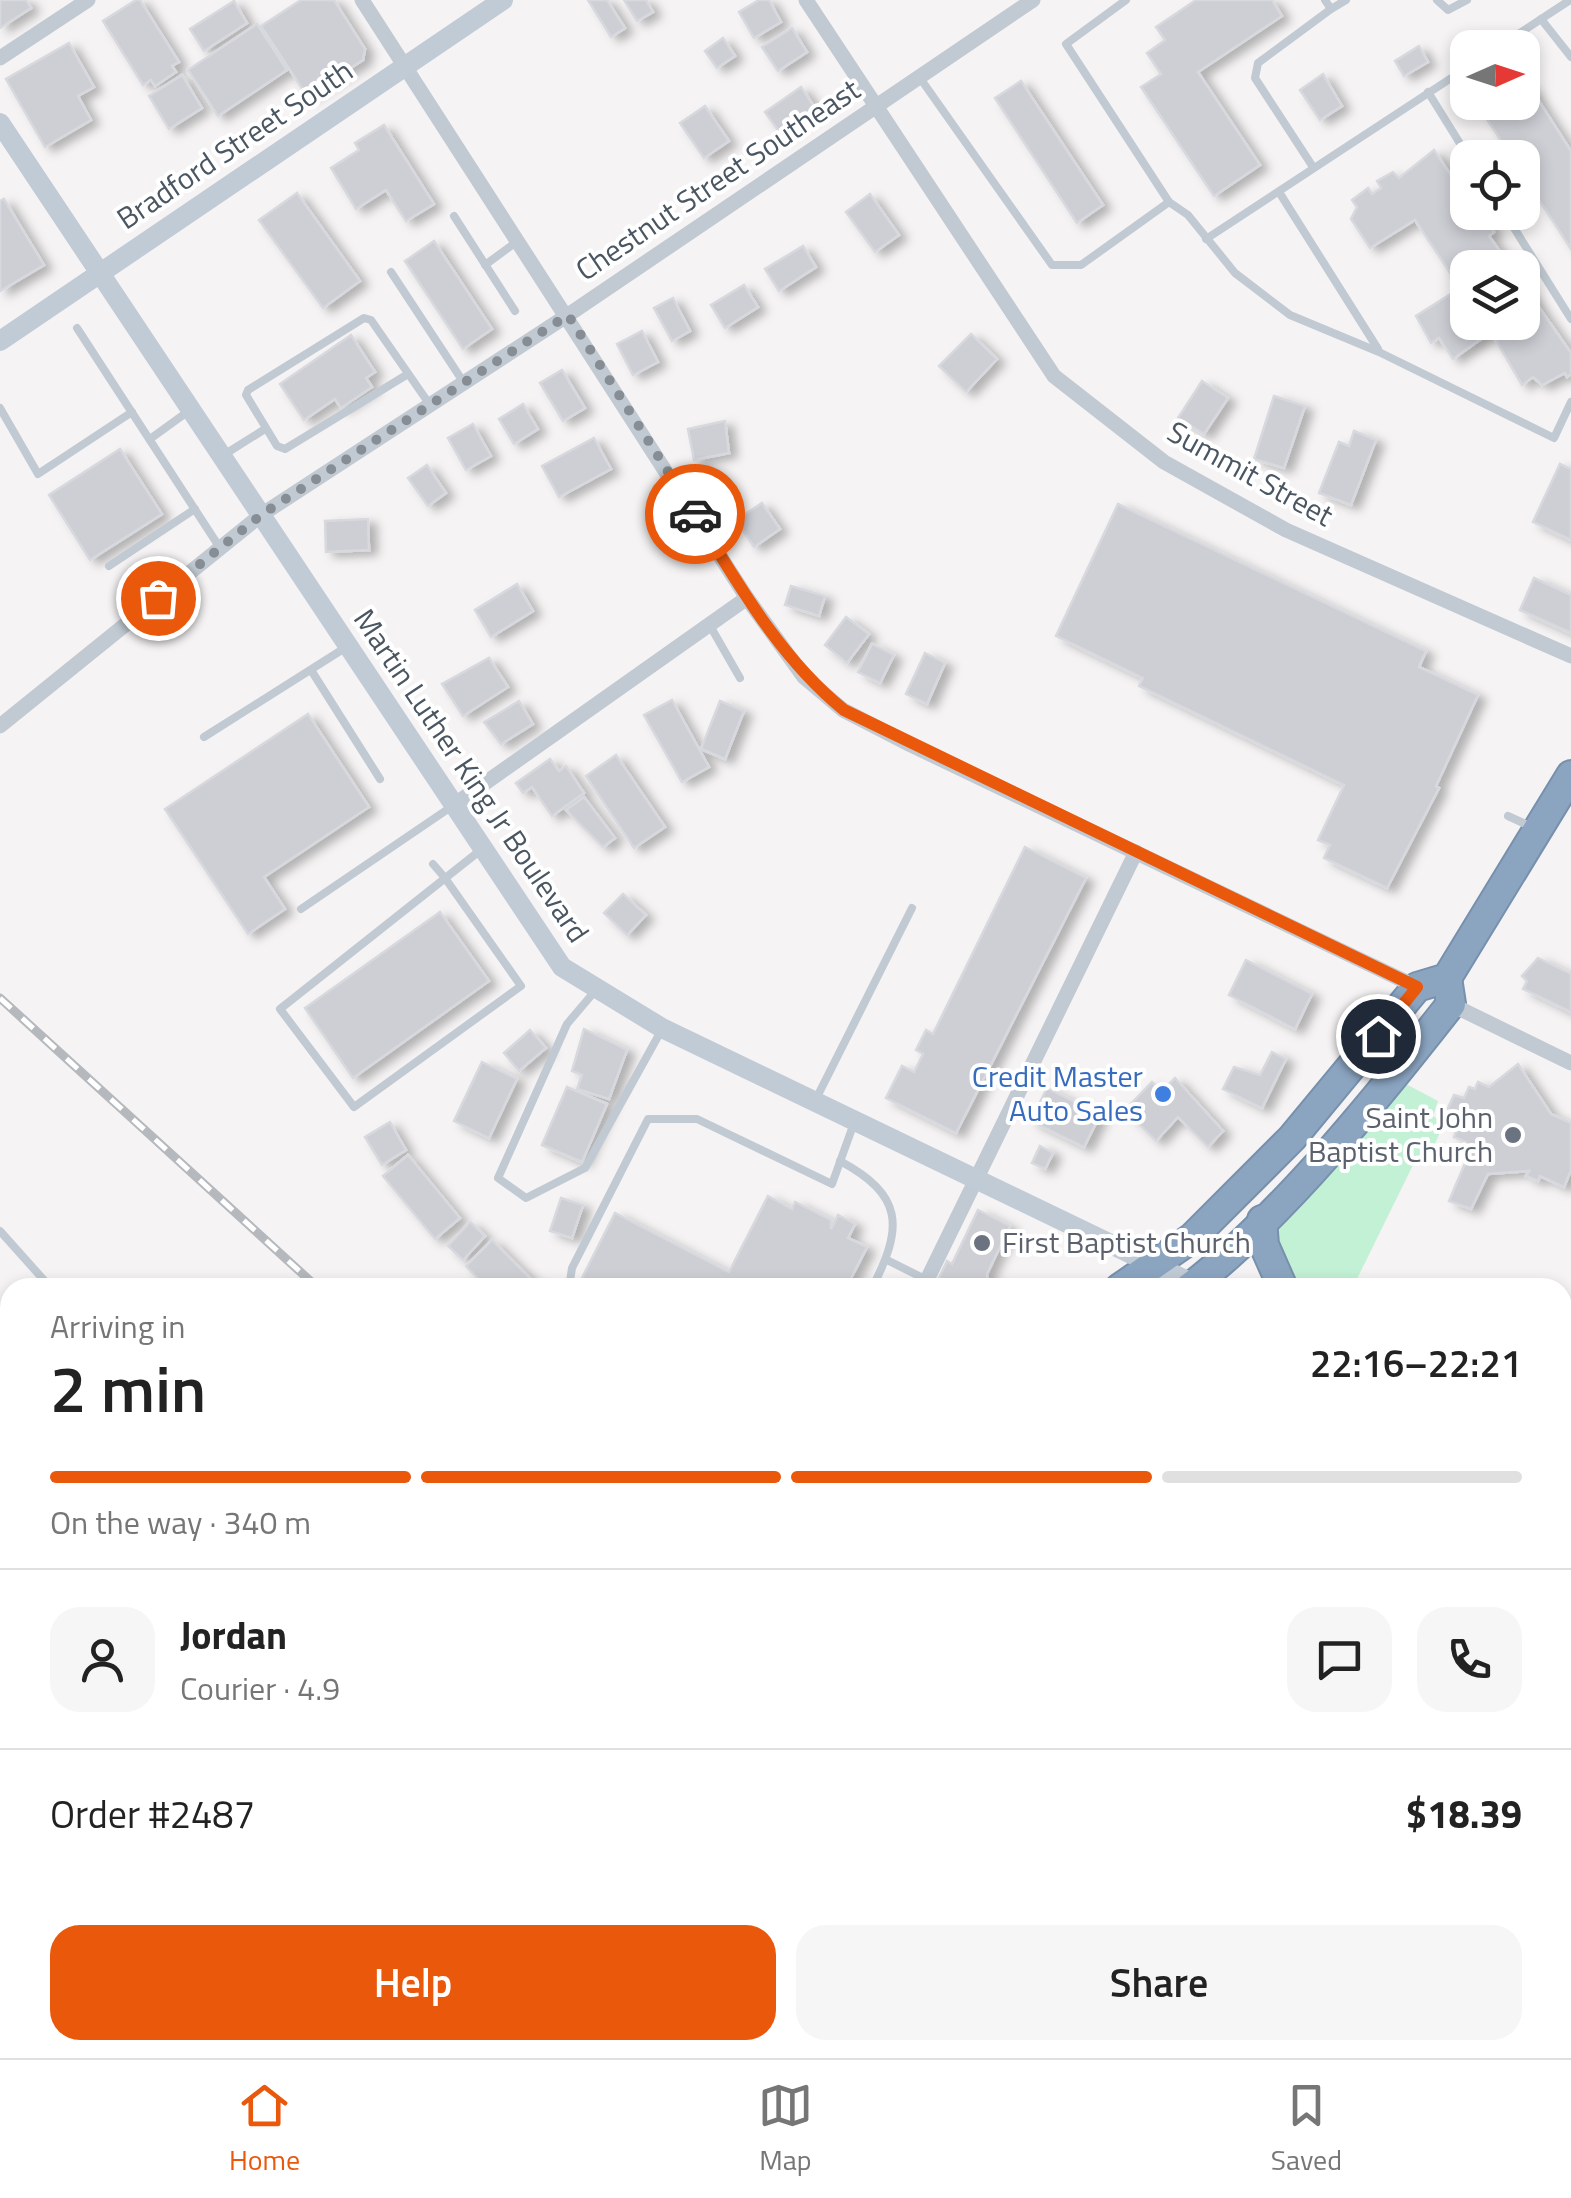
<!DOCTYPE html>
<meta charset="utf-8">
<style>
:root{--surface:#fff;--page:#f6f6f6;--text:#222;--muted:#767676;--line:#e0e0e0;--accent:#ea580c}
body{margin:0;font-family:"Titillium Web",sans-serif;background:var(--page);color:var(--text);height:100vh;display:flex;flex-direction:column;font-size:38px;white-space:nowrap}
*{box-sizing:border-box;margin:0}
p{font-size:32px;color:var(--muted)}
.icon{flex:none;width:55px;height:55px;fill:none;stroke:currentColor;stroke-width:2;stroke-linecap:round;stroke-linejoin:round}
.map{position:relative;flex:1;overflow:hidden}
.details{position:absolute;left:0px;top:1278px;width:1572px;height:782px;display:flex;flex-direction:column;background:var(--surface);border-radius:30px 30px 0 0;box-shadow:0 5px 15px #0003}
.details>*{flex:none}
.needle{width:65px;rotate:87deg}
.fabs{position:absolute;left:1450px;top:30px;display:grid;gap:20px}
.fabs a{display:grid;place-items:center;width:90px;height:90px;border-radius:20px;background:var(--surface);box-shadow:0 5px 15px #0003;font-size:50px}
.pin{position:absolute;display:grid;place-items:center;width:85px;height:85px;color:#fff;margin:-42px;border:5px solid #fff;border-radius:50%;box-shadow:0 2px 10px #0007}
.courier{position:absolute;display:grid;place-items:center;width:100px;height:100px;margin:-50px;border:8px solid #ea580c;border-radius:50%;background:#fff;color:#222;box-shadow:0 2px 12px #0007}
.headline em{font-style:normal;font-weight:600}
.headline div{display:flex;flex-direction:column-reverse}
.headline{display:flex;align-items:center;justify-content:space-between;height:170px;padding:0 50px}
h1{font-size:65px;font-weight:600;line-height:75px}
.bar{display:grid;grid-template-columns:repeat(4,1fr);gap:15px 10px;align-content:center;height:120px;padding:0 50px}
.bar i{height:12px;border-radius:8px;background:var(--line)}
.bar .current{background:var(--accent)}
.bar p{grid-column:span 4}
.line{display:flex;align-items:center;gap:25px;padding:0 50px;border-top:2px solid var(--line)}
.line div{flex:1}
.round{display:grid;place-items:center;flex:none;width:105px;height:105px;border-radius:30px;background:var(--page)}
.action{display:flex;gap:20px;margin-top:auto;padding:20px 50px}
.action a{flex:1;height:115px;border-radius:30px;background:var(--accent);color:#fff;font-size:40px;font-weight:600;line-height:115px;text-align:center}
.action a+a{background:var(--page);color:var(--text)}
.tab-bar{display:flex;justify-content:space-around;align-items:center;height:140px;border-top:2px solid var(--line);background:var(--surface);font-size:28px;color:var(--muted)}
.tab-bar a{display:grid;justify-items:center;gap:5px}
.tab-bar .current{color:var(--accent)}
.map>svg:first-child{display:block}
</style>
<div class="map">
<svg width="1571" height="2058" viewBox="0 0 1571 2058">
<defs>
<filter id="shadow"><feDropShadow dx="8" dy="4.5" stdDeviation="5" flood-color="#0004"/></filter>
</defs>
<rect width="100%" height="100%" fill="#f5f3f3"/>
<polygon fill="#c3f1d5" points="1404,1083 1438,1101 1433,1116 1444,1124 1426,1163 1416,1159 1353,1287 1297,1287 1278,1256 1275,1225"/>
<g fill="#cdcfd5" stroke="#d7d9de" stroke-width="2.5" filter="url(#shadow)">
<polygon points="0,0 26,0 31,8 0,28"/>
<polygon points="136,0 140,0 179,62 172,66 176,72 155,86 151,80 143,85 103,21"/>
<polygon points="301,0 334,0 365,49 363,60 307,96 261,26"/>
<polygon points="588,0 607,0 625,28 611,37"/>
<polygon points="624,0 646,0 653,12 637,21"/>
<polygon points="759,0 769,0 781,22 754,38 739,12"/>
<polygon points="1196,0 1272,0 1282,16 1198,72 1260,165 1214,196 1141,87 1161,74 1147,53 1165,40 1156,27"/>
<polygon points="234,1 247,23 204,51 190,29"/>
<polygon points="257,24 287,70 218,116 188,70"/>
<polygon points="792,28 807,52 778,71 762,47"/>
<polygon points="723,38 735,56 717,68 705,51"/>
<polygon points="69,43 94,87 78,96 91,120 45,147 6,79"/>
<polygon points="1419,46 1428,62 1404,76 1395,61"/>
<polygon points="1323,74 1342,106 1320,120 1300,90"/>
<polygon points="182,75 202,108 169,129 149,96"/>
<polygon points="1021,81 1103,205 1077,223 995,98"/>
<polygon points="1528,84 1571,151 1571,249 1522,174 1522,158 1512,158 1483,113 1500,102 1522,102 1522,88"/>
<polygon points="801,87 815,108 780,133 765,112"/>
<polygon points="705,106 729,141 704,158 680,123"/>
<polygon points="384,125 434,204 406,221 386,190 356,209 331,168 359,150 355,143"/>
<polygon points="1434,150 1468,201 1468,212 1475,212 1481,222 1486,219 1494,232 1489,236 1512,268 1468,268 1468,322 1522,322 1522,283 1571,353 1571,374 1567,377 1565,373 1542,385 1533,377 1522,385 1491,332 1453,359 1439,338 1431,343 1416,316 1460,288 1415,220 1370,248 1351,219 1357,207 1352,200 1368,188 1372,194 1381,188 1377,181 1393,172 1399,178"/>
<polygon points="297,193 360,281 323,308 259,220"/>
<polygon points="870,194 899,235 875,252 846,212"/>
<polygon points="4,199 44,265 0,291 0,201"/>
<polygon points="434,241 492,329 463,349 405,261"/>
<polygon points="803,246 816,267 779,291 765,269"/>
<polygon points="744,285 758,307 725,328 711,305"/>
<polygon points="673,298 690,331 672,341 654,308"/>
<polygon points="642,331 658,362 633,375 617,344"/>
<polygon points="971,334 997,359 966,392 939,366"/>
<polygon points="351,335 375,372 366,378 372,387 341,408 335,399 304,420 280,384"/>
<polygon points="562,370 585,408 563,421 540,383"/>
<polygon points="1202,381 1228,398 1204,434 1178,418"/>
<polygon points="1274,396 1305,406 1284,468 1254,459"/>
<polygon points="523,404 538,429 514,444 499,419"/>
<polygon points="725,421 729,453 694,460 688,429"/>
<polygon points="473,424 491,456 466,470 448,438"/>
<polygon points="1354,431 1376,440 1351,505 1319,493 1339,442 1349,446"/>
<polygon points="594,438 611,469 559,497 542,466"/>
<polygon points="120,449 162,514 90,560 49,495"/>
<polygon points="1560,464 1571,469 1571,540 1533,522"/>
<polygon points="427,465 446,493 428,506 408,478"/>
<polygon points="762,503 780,529 754,547 736,520"/>
<polygon points="1118,504 1426,651 1419,667 1478,695 1436,786 1439,788 1387,888 1324,858 1330,845 1318,840 1344,785 1139,686 1143,678 1056,636"/>
<polygon points="368,519 369,550 326,552 325,521"/>
<polygon points="1534,578 1571,595 1571,633 1520,610"/>
<polygon points="517,584 533,611 491,637 475,610"/>
<polygon points="791,586 825,596 819,616 785,605"/>
<polygon points="846,617 869,634 847,663 825,645"/>
<polygon points="872,644 894,655 880,683 858,672"/>
<polygon points="925,653 945,663 927,704 906,694"/>
<polygon points="489,658 508,687 463,716 442,684"/>
<polygon points="672,700 709,767 682,782 644,715"/>
<polygon points="519,701 533,724 501,744 484,722"/>
<polygon points="720,701 744,711 725,759 701,749"/>
<polygon points="308,714 369,807 264,877 285,909 248,934 165,809"/>
<polygon points="616,755 665,827 634,848 586,776"/>
<polygon points="550,759 559,771 566,766 584,793 552,816 532,787 523,793 516,783"/>
<polygon points="584,797 615,838 603,847 566,810"/>
<polygon points="1025,847 1086,878 956,1133 886,1098 902,1066 914,1072 923,1054 916,1050 926,1030 933,1034"/>
<polygon points="623,894 646,915 627,935 604,913"/>
<polygon points="440,912 489,981 353,1078 305,1008"/>
<polygon points="1538,958 1571,974 1571,1012 1523,989 1527,981 1522,976"/>
<polygon points="1246,960 1312,994 1295,1029 1229,995"/>
<polygon points="584,1029 627,1050 609,1099 577,1089 582,1075 572,1071"/>
<polygon points="530,1030 546,1048 519,1071 504,1053"/>
<polygon points="1272,1052 1286,1059 1262,1108 1223,1089 1234,1067 1260,1075"/>
<polygon points="482,1062 517,1079 489,1138 454,1121"/>
<polygon points="1518,1064 1551,1114 1571,1123 1571,1170 1564,1187 1540,1176 1538,1181 1526,1176 1529,1171 1488,1174 1471,1209 1449,1201 1466,1161 1466,1142 1454,1137 1456,1132 1450,1129 1457,1114 1447,1110 1454,1095 1464,1098 1469,1087 1475,1089 1478,1082 1489,1087"/>
<polygon points="1175,1078 1223,1131 1208,1147 1178,1117 1156,1141 1125,1110 1152,1082 1162,1091"/>
<polygon points="567,1087 607,1104 582,1162 542,1145"/>
<polygon points="1047,1088 1100,1115 1084,1147 1031,1121"/>
<polygon points="390,1122 406,1150 382,1165 365,1137"/>
<polygon points="1040,1146 1053,1153 1045,1169 1032,1163"/>
<polygon points="408,1155 460,1218 435,1239 383,1176"/>
<polygon points="768,1196 792,1209 795,1202 831,1220 831,1229 838,1215 855,1224 848,1238 867,1247 846,1288 591,1288 580,1282 615,1213 729,1272"/>
<polygon points="561,1198 583,1205 572,1238 550,1231"/>
<polygon points="978,1210 1010,1226 987,1274 987,1280 1001,1288 940,1288 936,1284 947,1261 952,1264"/>
<polygon points="470,1222 485,1236 463,1260 448,1246"/>
<polygon points="492,1240 539,1287 539,1288 487,1288 466,1266"/>
<polygon points="0,1349 10,1358 10,1591 0,1603"/>
<polygon points="0,1843 10,1851 10,1938 0,1950"/>
<polygon points="522,2050 549,2050 567,2058 504,2058"/>
</g>
<g fill="none" stroke-linecap="round" stroke-linejoin="round">
<defs>
<g id="highway">
<polyline points="1262,1220 1264,1245 1283,1288"/>
<polyline points="1120,1288 1192,1238 1292,1138 1417,987 1447,978 1571,775"/>
<path d="M1189 1288C1281 1218 1379 1096 1451 1004L1447 978"/>
<polyline points="0,2036 10,2030"/>
<polyline points="28,2058 40,2050"/>
</g>
</defs>
<use href="#highway" stroke="#7690ad" stroke-width="32"/>
<g stroke="#c1cad2" stroke-width="8">
<polyline points="1126,0 1066,44 1169,202 1188,215 1235,273 1290,315 1379,352 1554,438 1571,402"/>
<polyline points="1325,0 1331,9 1346,0"/>
<polyline points="1437,0 1448,10 1467,0"/>
<polyline points="1541,19 1571,57"/>
<polyline points="1497,48 1570,0"/>
<polyline points="920,78 1052,265 1081,265 1169,202"/>
<polyline points="1428,92 1469,158"/>
<polyline points="1313,167 1255,78 1258,63 1331,9"/>
<polyline points="1279,192 1378,349"/>
<polyline points="1504,212 1571,319"/>
<polyline points="454,216 515,311"/>
<polyline points="1206,239 1468,67"/>
<polyline points="485,265 519,240"/>
<polyline points="391,272 464,383"/>
<polyline points="77,328 220,548"/>
<polyline points="408,374 285,449 277,446 246,395 248,390 364,318 371,320 430,405"/>
<polyline points="0,408 38,474 132,412"/>
<polyline points="150,439 190,410"/>
<polyline points="222,456 265,429"/>
<polyline points="109,566 195,509"/>
<polyline points="709,624 740,678"/>
<polyline points="311,670 380,779"/>
<polyline points="204,737 348,646"/>
<polyline points="1508,816 1532,827"/>
<polyline points="433,864 445,878 521,986 354,1107 280,1009 482,849"/>
<polyline points="301,909 451,807"/>
<polyline points="595,991 567,1024 498,1178 526,1198 585,1168 661,1031"/>
<polyline points="815,1101 912,908"/>
<path d="M840 1161C903 1195 904 1226 872 1288"/>
<polyline points="0,1231 51,1288"/>
<polyline points="887,1260 927,1280"/>
<polyline points="569,1288 572,1268 648,1119 697,1119 832,1184 854,1123"/>
<polyline points="0,1667 10,1656"/>
<polyline points="0,1719 10,1728"/>
<polyline points="0,1788 10,1795"/>
</g>
<g stroke="#c1cad2" stroke-width="15">
<polyline points="362,0 747,598 804,677 843,710 911,745 1419,988"/>
<polyline points="806,0 1054,376 1164,462 1286,530 1571,656"/>
<polyline points="0,58 88,0"/>
<polyline points="0,726 261,515 568,315 1033,0"/>
<polyline points="454,805 747,598"/>
<polyline points="1444,1001 1571,1063"/>
<polyline points="923,1288 1136,852"/>
<polyline points="1562,1784 1571,1788"/>
<polyline points="1113,2058 1114,2050"/>
</g>
<g stroke="#c1cbd6" stroke-width="20">
<polyline points="0,123 562,967 662,1028 1202,1288"/>
<polyline points="0,341 503,0"/>
<polyline points="1562,1467 1571,1471"/>
</g>
<use href="#highway" stroke="#8ba5c1" stroke-width="28"/>
<defs>
<g id="rail">
<polyline points="0,998 318,1288"/>
<polyline points="1116,2050 1123,2058"/>
<polyline points="640,2058 643,2050"/>
<polyline points="657,2058 658,2050"/>
<polyline points="672,2058 673,2050"/>
</g>
</defs>
<use href="#rail" stroke="#b5b8bd" stroke-width="9"/>
<use href="#rail" stroke="#fff" stroke-width="5" stroke-dasharray="15" stroke-linecap="butt"/>
</g>
<g fill="none" stroke-linecap="round" stroke-linejoin="round">
<polyline stroke="#868d94" stroke-width="10" stroke-dasharray="0 18" points="158,598 261,515 568,315 695,514"/>
<path stroke="#ea580c" stroke-width="12" d="M695 514C739 585 779 657 844 710L1417 987 1378 1036"/>
</g>
<circle fill="#3f7fe0" stroke="#fff" stroke-width="4" cx="1163" cy="1094" r="10"/>
<g fill="#6b7280" stroke="#fff" stroke-width="4">
<circle cx="1513" cy="1135" r="10"/>
<circle cx="982" cy="1243" r="10"/>
</g>
<g text-anchor="middle" stroke-width="8" stroke-linejoin="round" paint-order="stroke">
<g font-size="30" fill="#4a5661" stroke="#fff">
<text transform="translate(235 145) rotate(-34)" y="10">Bradford Street South</text>
<text transform="translate(718 180) rotate(-34)" y="10">Chestnut Street Southeast</text>
<text transform="translate(1250 474) rotate(29)" y="10">Summit Street</text>
<text transform="translate(471 776) rotate(56)" y="10">Martin Luther King Jr Boulevard</text>
</g>
<g font-size="30" fill="#366cbe" stroke="#fff" text-anchor="end">
<text x="1143" y="1087">Credit Master<tspan x="1143" dy="34">Auto Sales</tspan></text>
</g>
<g font-size="30" fill="#5b616d" stroke="#fff" text-anchor="end">
<text x="1493" y="1128">Saint John<tspan x="1493" dy="34">Baptist Church</tspan></text>
<text x="1002" y="1253" text-anchor="start">First Baptist Church</text>
</g>
</g>
</svg>
<div class="fabs">
<a><svg class="needle" viewBox="-14 -14 28 28"><path d="M0-13l5 13h-10z" fill="#e53935"/><path d="M0 13l5-13h-10z" fill="#767676"/></svg></a>
<a><svg class="icon" aria-label="locate" viewBox="0 0 24 24"><circle cx="12" cy="12" r="6"/><path d="M12 2v4M12 18v4M2 12h4M18 12h4"/></svg></a>
<a><svg class="icon" aria-label="layers" viewBox="0 0 24 24"><path d="M12 4l9 5-9 5-9-5zM3 14l9 5 9-5"/></svg></a>
</div>
<div class="pin" style="left:158px;top:598px;background:#ea580c"><svg class="icon" aria-label="bag" viewBox="0 0 24 24"><path d="M5 8h14l-1 12H6zM9 8a3 3 0 0 1 6 0"/></svg></div>
<div class="pin" style="left:1378px;top:1036px;background:#1f2937"><svg class="icon" aria-label="home" viewBox="0 0 24 24"><path d="M3 11l9-7 9 7M6 9v11h12V9"/></svg></div>
<div class="courier" style="left:695px;top:514px"><svg class="icon" aria-label="car" viewBox="0 0 24 24"><path d="M5 17H2v-5l4-1 3-4h7l3 4 3 1v5h-3M9 17h6M6 11h13"/><circle cx="7" cy="17" r="2"/><circle cx="17" cy="17" r="2"/></svg></div>
<section class="details">
<div class="headline"><div><h1>2 min</h1><p>Arriving in</p></div><em>22:16–22:21</em></div>
<div class="bar"><i class="current"></i><i class="current"></i><i class="current"></i><i></i><p>On the way · 340 m</p></div>
<div class="line" style="height:180px"><a class="round"><svg class="icon" aria-label="person" viewBox="0 0 24 24"><circle cx="12" cy="8" r="4"/><path d="M4 21q1-7 8-7t8 7"/></svg></a><div><b>Jordan</b><p>Courier · 4.9</p></div><a class="round"><svg class="icon" aria-label="chat" viewBox="0 0 24 24"><path d="M4 5h16v11H9l-5 4z"/></svg></a><a class="round"><svg class="icon" aria-label="phone" viewBox="0 0 24 24"><path d="M5 4h4l2 5-3 2q2 4 5 5l2-3 5 2v4C11 20 4 13 5 4z"/></svg></a></div>
<div class="line" style="height:130px"><div>Order #2487</div><b>$18.39</b></div>
<div class="action"><a>Help</a><a>Share</a></div>
</section>
</div>
<nav class="tab-bar">
<a class="current"><svg class="icon" aria-label="home" viewBox="0 0 24 24"><path d="M3 11l9-7 9 7M6 9v11h12V9"/></svg>Home</a>
<a><svg class="icon" aria-label="map" viewBox="0 0 24 24"><path d="M3 6l6-2 6 2 6-2v14l-6 2-6-2-6 2zM9 4v14M15 6v14"/></svg>Map</a>
<a><svg class="icon" aria-label="saved" viewBox="0 0 24 24"><path d="M7 4h10v16l-5-4-5 4z"/></svg>Saved</a>
</nav>
